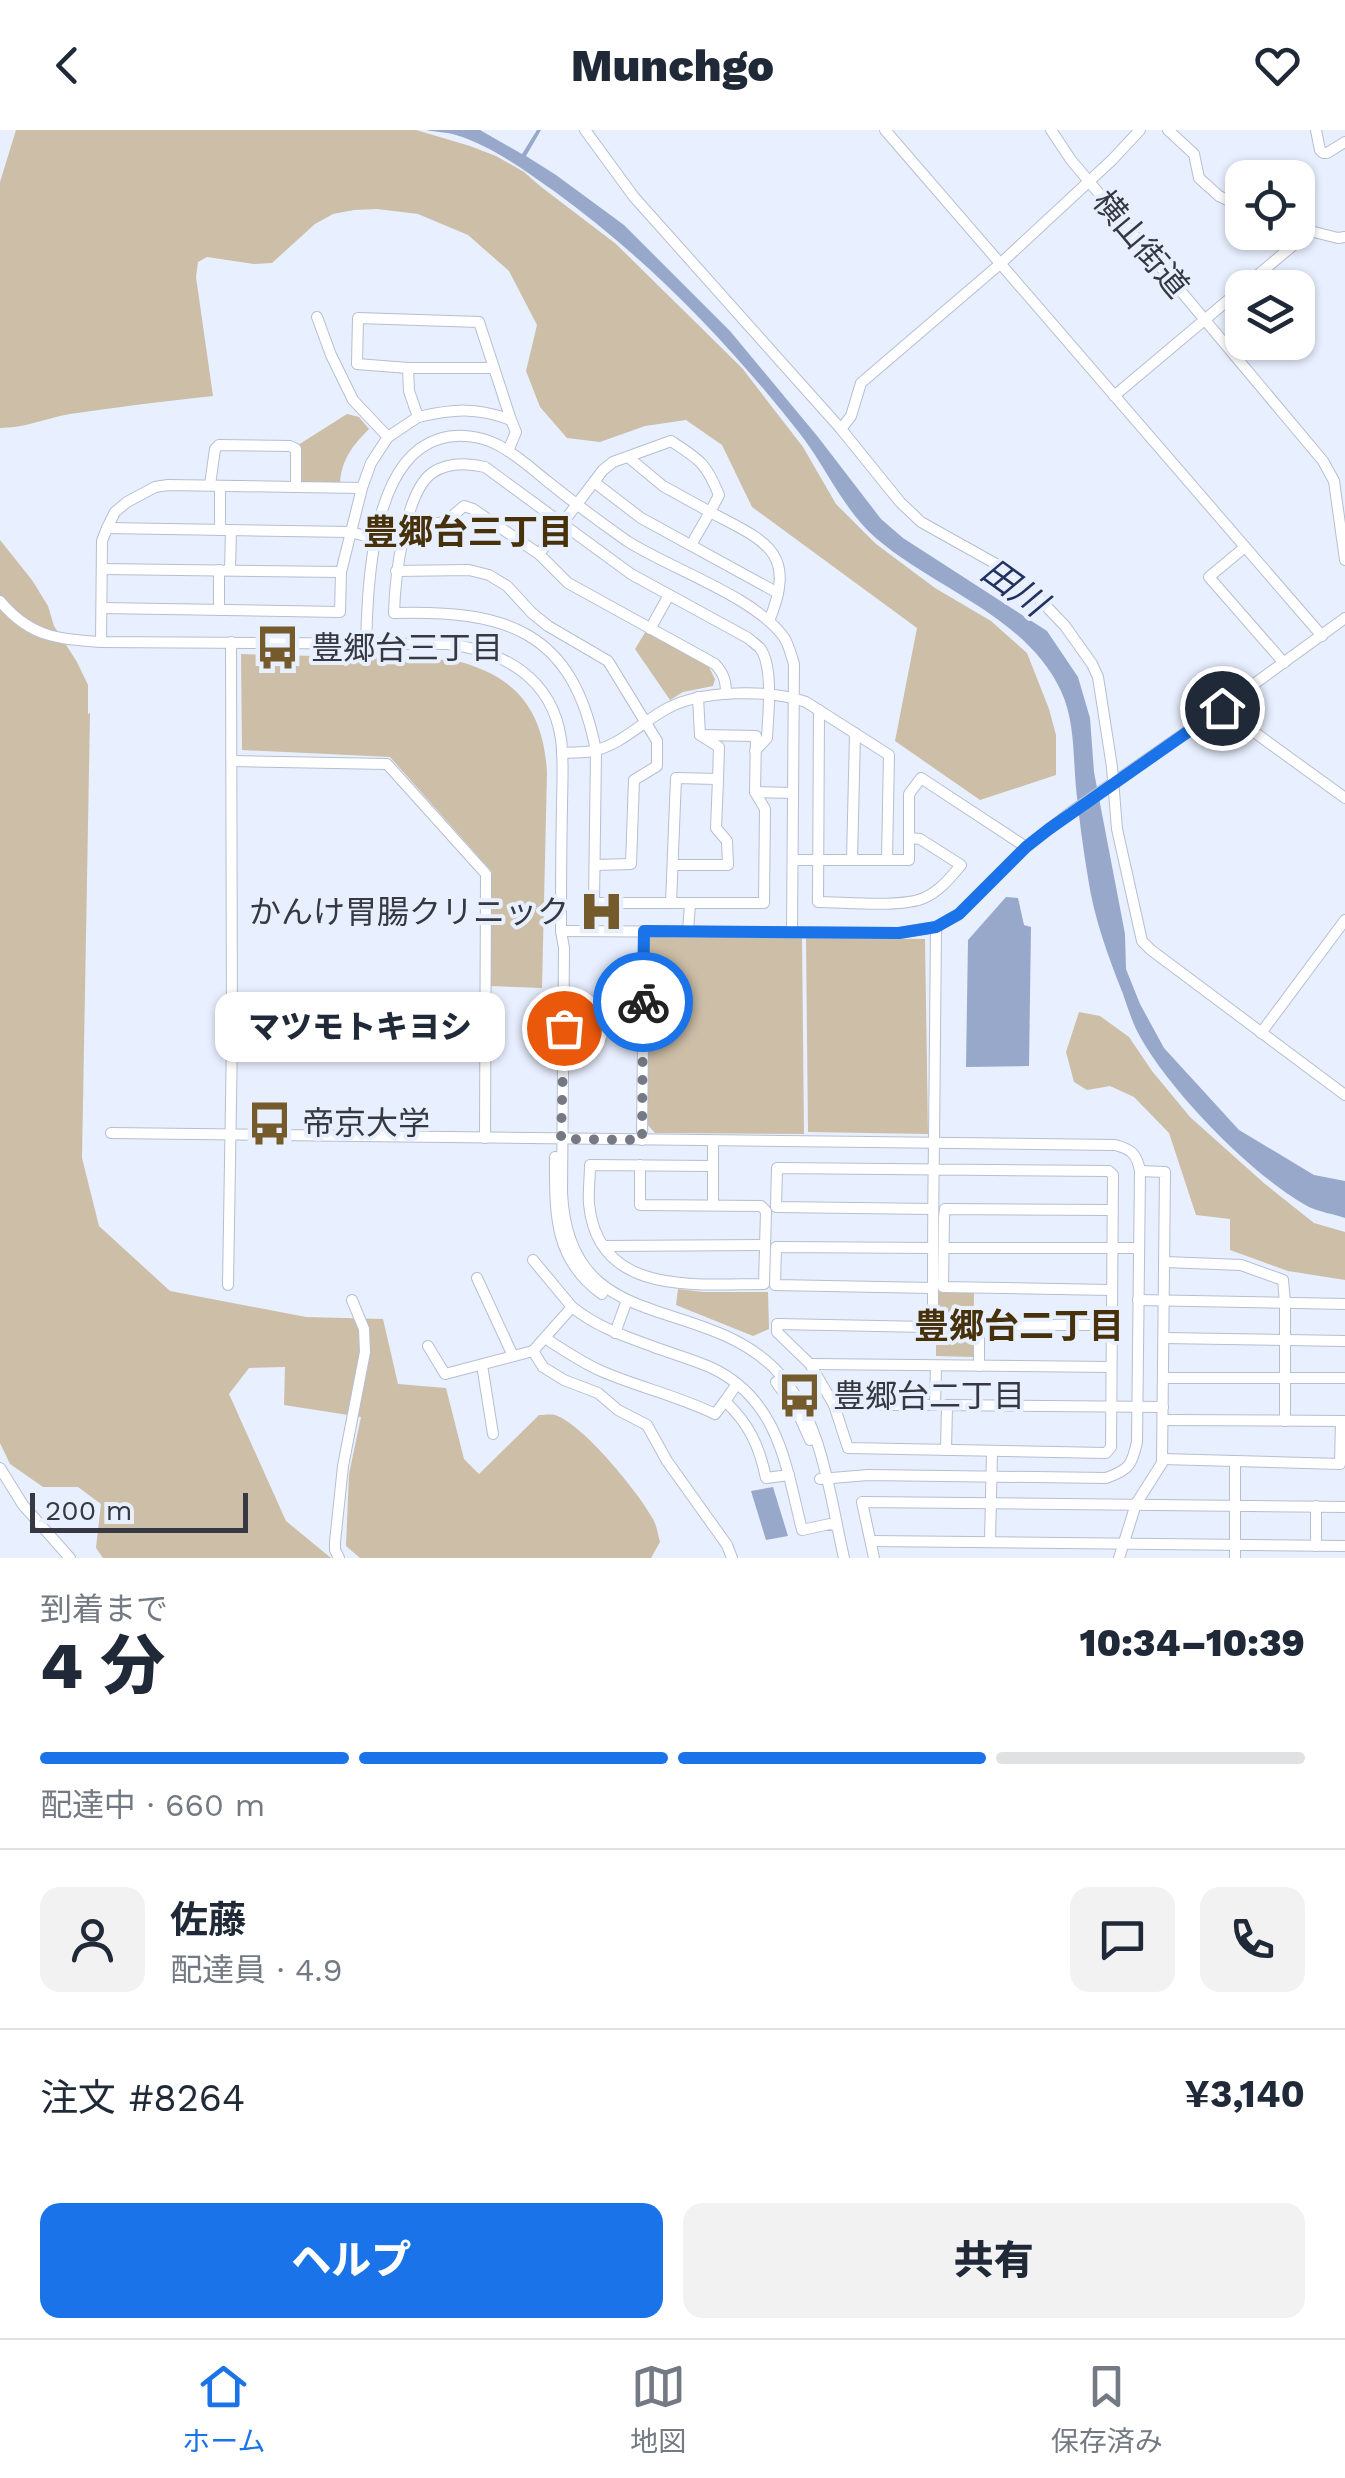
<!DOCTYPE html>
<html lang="ja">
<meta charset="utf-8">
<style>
:root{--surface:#fff;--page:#f2f2f3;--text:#1f2937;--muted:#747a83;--line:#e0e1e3;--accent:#1a73e8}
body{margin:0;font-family:"Work Sans","Noto Sans JP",sans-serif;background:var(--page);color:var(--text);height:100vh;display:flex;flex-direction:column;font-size:38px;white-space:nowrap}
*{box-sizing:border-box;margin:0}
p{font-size:32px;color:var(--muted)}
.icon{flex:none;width:55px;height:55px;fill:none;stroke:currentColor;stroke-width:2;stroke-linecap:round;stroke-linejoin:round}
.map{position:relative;height:1428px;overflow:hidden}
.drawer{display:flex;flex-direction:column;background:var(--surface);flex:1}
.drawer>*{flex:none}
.tools{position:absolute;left:1225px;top:30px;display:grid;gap:20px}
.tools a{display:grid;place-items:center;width:90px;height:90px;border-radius:20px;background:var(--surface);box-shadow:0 2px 8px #0004;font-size:50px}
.scale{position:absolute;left:30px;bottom:25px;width:218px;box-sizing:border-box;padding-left:10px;border:5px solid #363941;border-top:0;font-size:28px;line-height:35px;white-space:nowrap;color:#363941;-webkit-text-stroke:8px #e8effe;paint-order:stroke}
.pin{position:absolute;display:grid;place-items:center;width:85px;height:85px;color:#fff;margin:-42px;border:5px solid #fff;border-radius:50%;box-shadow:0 2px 10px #0007}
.courier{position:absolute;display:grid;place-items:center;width:100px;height:100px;margin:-50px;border:8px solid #1a73e8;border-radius:50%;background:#fff;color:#222;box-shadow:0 2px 12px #0007}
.bubble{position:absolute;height:70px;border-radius:20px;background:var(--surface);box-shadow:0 2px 8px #0004;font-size:32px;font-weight:800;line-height:70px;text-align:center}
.headline em{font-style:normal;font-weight:800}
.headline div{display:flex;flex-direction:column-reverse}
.headline{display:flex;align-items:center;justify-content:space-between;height:170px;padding:0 40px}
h1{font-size:65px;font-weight:800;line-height:75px}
.bar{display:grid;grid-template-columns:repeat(4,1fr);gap:15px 10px;align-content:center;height:120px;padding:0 40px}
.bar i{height:12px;border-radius:8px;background:var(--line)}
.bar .on{background:var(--accent)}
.bar p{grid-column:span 4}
.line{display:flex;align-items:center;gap:25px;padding:0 40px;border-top:2px solid var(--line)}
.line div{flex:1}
.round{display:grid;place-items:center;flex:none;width:105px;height:105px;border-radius:20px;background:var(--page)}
.button{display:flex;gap:20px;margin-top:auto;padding:20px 40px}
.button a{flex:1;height:115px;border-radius:20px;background:var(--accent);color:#fff;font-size:40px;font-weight:800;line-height:115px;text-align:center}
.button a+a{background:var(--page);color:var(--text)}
header{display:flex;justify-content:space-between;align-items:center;height:130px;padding:0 40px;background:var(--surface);font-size:45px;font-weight:800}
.tab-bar{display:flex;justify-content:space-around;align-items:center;height:140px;border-top:2px solid var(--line);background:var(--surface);font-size:28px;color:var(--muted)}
.tab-bar a{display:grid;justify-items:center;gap:5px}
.tab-bar .on{color:var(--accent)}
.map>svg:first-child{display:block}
</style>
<header><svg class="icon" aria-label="back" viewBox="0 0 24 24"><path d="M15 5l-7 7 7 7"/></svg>Munchgo<svg class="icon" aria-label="heart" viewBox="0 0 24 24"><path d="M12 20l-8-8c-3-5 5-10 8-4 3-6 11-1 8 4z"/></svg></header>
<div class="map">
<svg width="1345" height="1428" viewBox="0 0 1345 1428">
<rect width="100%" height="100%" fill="#e8effe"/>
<g fill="#cdbea7">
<path d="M16 0H416L470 16 496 26 524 42 540 56 616 114 742 238 803 317 836 374 876 414 935 458 991 491 1027 523 1049 579 1056 605V645L980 670 895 611 917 498 752 377 722 315 686 290 645 296 600 312 567 308 540 277 526 241 537 195 509 141 468 105 418 84 377 79 354 80 333 84 315 94 272 133 254 134 207 127 198 132 196 147 213 266C165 271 118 277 70 284 46 288 25 298 0 298V52Z"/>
<path d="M347 284 359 287 369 299C353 315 341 330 340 354H298V315Z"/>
<path d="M0 410 32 450 48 476 54 496 77 532 88 555V584L90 583 82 1028 99 1096 170 1161 306 1187 383 1189 398 1254 446 1258 464 1329 479 1344 539 1285C545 1285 550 1284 555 1285 583 1294 639 1363 653 1389 657 1396 658 1405 660 1412L651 1428H360L346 1416 349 1344 361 1287 284 1275 285 1237 249 1238 229 1264 286 1391 331 1428H103L96 1418 101 1374 78 1357H43L10 1334 0 1313Z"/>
<polygon points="646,501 708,535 715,549 713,556 683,562 670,570 635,519"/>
<path d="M241 524 453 530C515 545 543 578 547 642L542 858 489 856 492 742 390 627 242 620Z"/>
<polygon points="655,803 802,807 804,1004 655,1003 647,994 648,810"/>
<polygon points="806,808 925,809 928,1004 808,1002"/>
<polygon points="1079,882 1100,886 1129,907 1152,941 1190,987 1265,1054 1314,1093 1345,1102 1345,1150 1288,1141 1230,1120 1230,1089 1196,1085 1169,1003 1134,967 1110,956 1087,960 1074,952 1066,922"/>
<polygon points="678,1159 703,1162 768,1162 769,1199 753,1206 676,1175"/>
<polygon points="936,1162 974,1162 973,1227 936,1226"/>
</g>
<g fill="#98a8cb">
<path d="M426 0H480L522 24 537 0H541L526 26 556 45 624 95 730 201 818 307 881 389 903 408 1047 501 1078 547 1090 588 1094 642 1125 804 1126 839 1140 874 1164 918 1239 1000 1314 1045 1345 1051V1088C1333 1084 1320 1082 1309 1077 1253 1047 1164 956 1136 899 1131 888 1127 876 1123 864 1108 826 1094 788 1088 748 1083 718 1079 688 1076 658 1073 626 1075 591 1061 561 1026 486 937 460 877 409 844 381 827 339 801 305 728 212 650 131 554 61 524 40 492 16 456 5 447 2 436 2 426 0Z"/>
<polygon points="1006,767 1018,768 1024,795 1031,797 1029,936 966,937 968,810"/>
<polygon points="773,1357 788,1406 766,1410 751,1361"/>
</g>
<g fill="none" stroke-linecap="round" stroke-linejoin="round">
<defs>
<g id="minor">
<polyline points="585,0 634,67 841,299 900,372 921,392 1005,439 1029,458 1065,496 1092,534 1098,547 1112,637 1117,699 1142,811 1151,820 1345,965"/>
<polyline points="885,0 1322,506"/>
<polyline points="1051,0 1071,30 1323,331 1334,351 1345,430"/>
<polyline points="1168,0 1194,24 1199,48 1219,66 1242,77"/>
<polyline points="1316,0 1320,20 1323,23 1327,23 1345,12"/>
<polyline points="1298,98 1338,108 1345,107"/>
<polyline points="317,187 331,225 353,270 388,307"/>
<polyline points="408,238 357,234 358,188 479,192 511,290"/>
<path d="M494 238H408L409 261 418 287C454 279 476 277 511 290L516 302 508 321"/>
<polyline points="1114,266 1309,102"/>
<polyline points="841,299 851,286 861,253 1000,134 1112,30 1140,0"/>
<polyline points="628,327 663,356 710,382 691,415"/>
<polyline points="594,352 641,388 778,463"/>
<polyline points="210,355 215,319 219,315 290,316 296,319 296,357 362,358"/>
<path d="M408 392 440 393 449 389 464 376 473 379 539 424 568 453 715 534C724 544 726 551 726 564"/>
<polyline points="107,398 351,402 401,416"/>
<polyline points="220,400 220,356"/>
<polyline points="1245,417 1209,447 1284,533"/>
<path d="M539 424 603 340 613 332 671 311C700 330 706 333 719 365L710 382C765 411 798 421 769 491"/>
<polyline points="102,439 341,442"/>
<polyline points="230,440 231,400"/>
<polyline points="396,441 469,440 489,445 507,456 532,483 548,496 608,531 657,611 657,636 634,650 631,734 595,735"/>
<path d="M0 471C30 507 57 509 101 512L447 514C504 521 552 548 561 609 564 632 562 656 562 678 561 719 561 760 561 801L564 818 562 1063C569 1206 697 1163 774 1238 823 1288 829 1363 844 1428"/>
<polyline points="102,478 340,482 341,442 362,358 371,333 388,307 418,287"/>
<polyline points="219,480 219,440"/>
<polyline points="650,499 669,465"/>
<polyline points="101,512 102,411 107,398 115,382 127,372 155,357 168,355 296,357"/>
<path d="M366 513C368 455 371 330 439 309 458 303 481 306 498 315 516 324 532 339 547 351 573 372 600 392 627 411 671 439 753 466 783 506 789 514 791 525 794 534L792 802"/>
<polyline points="1221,578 1345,668"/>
<path d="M819 580 818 772C845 772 901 778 924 768 940 761 950 748 961 735L920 709 910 708"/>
<path d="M700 605 756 606 755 662 765 679 764 773H594L596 621C573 500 506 480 394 483 395 450 404 363 432 343 448 332 467 333 485 337L631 444 748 508C749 509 759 517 760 518 774 537 768 585 767 608L755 621"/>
<path d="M562 623C572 622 583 623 593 621 621 615 643 591 668 578 702 560 770 559 806 572L889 625 887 730"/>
<polyline points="232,631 387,634 486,744 485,1008"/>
<polyline points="755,662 793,663"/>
<polyline points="793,730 909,730 909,664 921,648 1026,717"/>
<polyline points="852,730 855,603"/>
<polyline points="673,735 728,735 727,711 716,698 718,649"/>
<polyline points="671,773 676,648 718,649 719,617 700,605 698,567"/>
<polyline points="561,801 899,803 936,797 959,784 1026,717 1071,682 1221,578 1345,488"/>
<polyline points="688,801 690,774"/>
<polyline points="1261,903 1345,790"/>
<path d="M111 1003 1115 1015C1131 1019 1137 1024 1140 1041L1137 1312C1132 1335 1129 1340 1106 1348L868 1345 820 1349"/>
<polyline points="642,1010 644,801"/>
<path d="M555 1027C555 1082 553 1129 602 1164"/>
<path d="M640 1035V1075L761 1076 766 1081 764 1154C697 1154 598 1167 589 1074 588 1061 590 1048 590 1035L713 1036"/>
<polyline points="713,1075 713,1011"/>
<path d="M933 1079 776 1077 777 1038 1109 1041 1113 1045 1111 1317 1106 1323 848 1318 834 1275 810 1234 777 1202V1194L928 1197 933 1192C933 1132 933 1072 934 1013L936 797"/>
<polyline points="604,1116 765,1115"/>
<polyline points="944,1118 1139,1118"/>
<polyline points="533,1130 572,1177"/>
<polyline points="1165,1132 1241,1135 1283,1150 1285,1173 1285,1291"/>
<polyline points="477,1148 513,1226"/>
<polyline points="228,1155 232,910 231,512"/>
<polyline points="933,1158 775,1155 776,1117 933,1118"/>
<polyline points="1111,1160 943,1157 944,1087 945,1079 1112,1080"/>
<polyline points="1138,1170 1345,1174"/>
<polyline points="615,1203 627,1170"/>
<path d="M545 1208C563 1220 581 1232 601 1241 638 1257 678 1266 715 1284L725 1271"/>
<polyline points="1164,1208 1345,1211"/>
<polyline points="428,1216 445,1244 533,1221"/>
<polyline points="810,1234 1111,1237"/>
<polyline points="482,1235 493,1304"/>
<polyline points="979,1236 979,1195 1111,1195"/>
<polyline points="1164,1248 1345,1248"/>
<polyline points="776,1252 798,1283 810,1310"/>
<path d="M737 1254 725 1271C749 1294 759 1315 766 1348L789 1345"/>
<polyline points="834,1275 935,1275 936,1236"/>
<polyline points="1163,1290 1344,1291"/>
<polyline points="946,1320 947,1275 1163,1277"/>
<polyline points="1162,1329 1340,1334 1341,1291"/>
<polyline points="0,1338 23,1375 70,1428"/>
<polyline points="871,1411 1345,1416"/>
<polyline points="990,1412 992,1321"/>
<polyline points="1316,1416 1316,1376"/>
<polyline points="339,1428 335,1420 335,1412 343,1336 365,1222 364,1199 352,1170"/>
<path d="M732 1428 727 1415 667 1331 647 1295 618 1280 598 1263 564 1250 543 1237 533 1221 572 1177C597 1197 624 1206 654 1217 673 1224 694 1230 712 1238 779 1270 786 1336 802 1400L830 1394 837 1396"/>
<polyline points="874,1428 862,1372 1345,1377"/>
<polyline points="1119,1428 1136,1374 1162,1333 1165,1042 1140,1041"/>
<polyline points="1235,1428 1235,1332"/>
</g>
</defs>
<use href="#minor" stroke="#b6bed1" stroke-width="12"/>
<use href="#minor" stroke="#fff" stroke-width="10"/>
</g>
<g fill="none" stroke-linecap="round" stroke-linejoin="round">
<polyline stroke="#747983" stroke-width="10" stroke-dasharray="0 18" points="564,898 561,1009 642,1010 643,872"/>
<polyline stroke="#1a73e8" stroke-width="12" points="643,872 644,801 899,803 936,797 959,784 1026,717 1049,699 1222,578"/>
</g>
<defs>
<symbol id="bus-bare" viewBox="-9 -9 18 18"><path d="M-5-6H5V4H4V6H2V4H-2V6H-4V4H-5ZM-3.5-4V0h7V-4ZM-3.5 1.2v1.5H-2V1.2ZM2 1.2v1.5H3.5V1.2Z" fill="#755a2c" stroke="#e8effe" stroke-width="2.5" paint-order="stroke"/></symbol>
<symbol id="hospital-bare" viewBox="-9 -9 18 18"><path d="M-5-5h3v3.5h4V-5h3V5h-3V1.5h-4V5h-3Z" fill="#755a2c" stroke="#e8effe" stroke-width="2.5" paint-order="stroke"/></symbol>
</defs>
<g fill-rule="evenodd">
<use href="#bus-bare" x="246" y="486" width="63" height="63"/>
<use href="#hospital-bare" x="570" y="750" width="63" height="63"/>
<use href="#bus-bare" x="238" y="962" width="63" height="63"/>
<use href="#bus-bare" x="768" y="1234" width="63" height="63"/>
</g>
<g text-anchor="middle" stroke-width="8" stroke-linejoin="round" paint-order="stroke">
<g font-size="32" fill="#363941" stroke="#e8effe">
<text transform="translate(1141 114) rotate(50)" y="11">横山街道</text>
</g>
<g font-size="32" fill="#363941" stroke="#e8effe" text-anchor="start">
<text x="311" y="529">豊郷台三丁目</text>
<text x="569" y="793" text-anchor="end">かんけ胃腸クリニック</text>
<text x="302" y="1004">帝京大学</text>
<text x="833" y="1277">豊郷台二丁目</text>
</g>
<g font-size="35" font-weight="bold" fill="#46310b" stroke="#e8effe">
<text x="468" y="414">豊郷台三丁目</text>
<text x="1019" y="1208">豊郷台二丁目</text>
</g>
<g font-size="35" font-style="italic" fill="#223361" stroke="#e8effe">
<text transform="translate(1014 457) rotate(36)" y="12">田川</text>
</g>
</g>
</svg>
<div class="tools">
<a><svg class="icon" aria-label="locate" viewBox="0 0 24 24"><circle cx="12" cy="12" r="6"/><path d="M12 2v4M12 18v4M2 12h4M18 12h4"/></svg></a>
<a><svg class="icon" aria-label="layers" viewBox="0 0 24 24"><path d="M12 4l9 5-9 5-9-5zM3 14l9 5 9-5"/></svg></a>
</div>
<div class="scale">200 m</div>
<div class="pin" style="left:564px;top:898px;background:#ea580c"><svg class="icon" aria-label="bag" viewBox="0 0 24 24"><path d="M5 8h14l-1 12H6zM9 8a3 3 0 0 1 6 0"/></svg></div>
<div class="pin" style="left:1222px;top:578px;background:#1f2937"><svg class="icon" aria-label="home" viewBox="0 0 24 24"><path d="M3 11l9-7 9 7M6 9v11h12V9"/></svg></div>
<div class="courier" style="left:643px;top:872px"><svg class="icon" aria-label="bike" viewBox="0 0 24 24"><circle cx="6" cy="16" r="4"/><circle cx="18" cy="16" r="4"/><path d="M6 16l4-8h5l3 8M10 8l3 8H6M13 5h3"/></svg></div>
<div class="bubble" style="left:215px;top:862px;width:290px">マツモトキヨシ</div>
</div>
<section class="drawer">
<div class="headline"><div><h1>4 分</h1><p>到着まで</p></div><em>10:34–10:39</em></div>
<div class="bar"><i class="on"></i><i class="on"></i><i class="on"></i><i></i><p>配達中 · 660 m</p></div>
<div class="line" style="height:180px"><a class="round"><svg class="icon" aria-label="person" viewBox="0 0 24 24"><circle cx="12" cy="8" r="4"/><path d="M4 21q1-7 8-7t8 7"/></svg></a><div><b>佐藤</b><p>配達員 · 4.9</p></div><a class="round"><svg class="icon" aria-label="chat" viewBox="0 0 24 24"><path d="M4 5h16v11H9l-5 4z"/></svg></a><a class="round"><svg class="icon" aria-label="phone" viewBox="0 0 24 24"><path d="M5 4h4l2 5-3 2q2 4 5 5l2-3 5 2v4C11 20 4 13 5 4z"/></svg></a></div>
<div class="line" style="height:130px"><div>注文 #8264</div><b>¥3,140</b></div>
<div class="button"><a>ヘルプ</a><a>共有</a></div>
</section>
<nav class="tab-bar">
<a class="on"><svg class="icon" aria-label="home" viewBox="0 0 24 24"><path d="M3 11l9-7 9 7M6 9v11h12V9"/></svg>ホーム</a>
<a><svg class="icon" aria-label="map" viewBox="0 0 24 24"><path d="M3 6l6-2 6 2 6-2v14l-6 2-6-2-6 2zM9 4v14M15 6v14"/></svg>地図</a>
<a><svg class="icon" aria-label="saved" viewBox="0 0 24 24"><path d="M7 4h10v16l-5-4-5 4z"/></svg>保存済み</a>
</nav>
